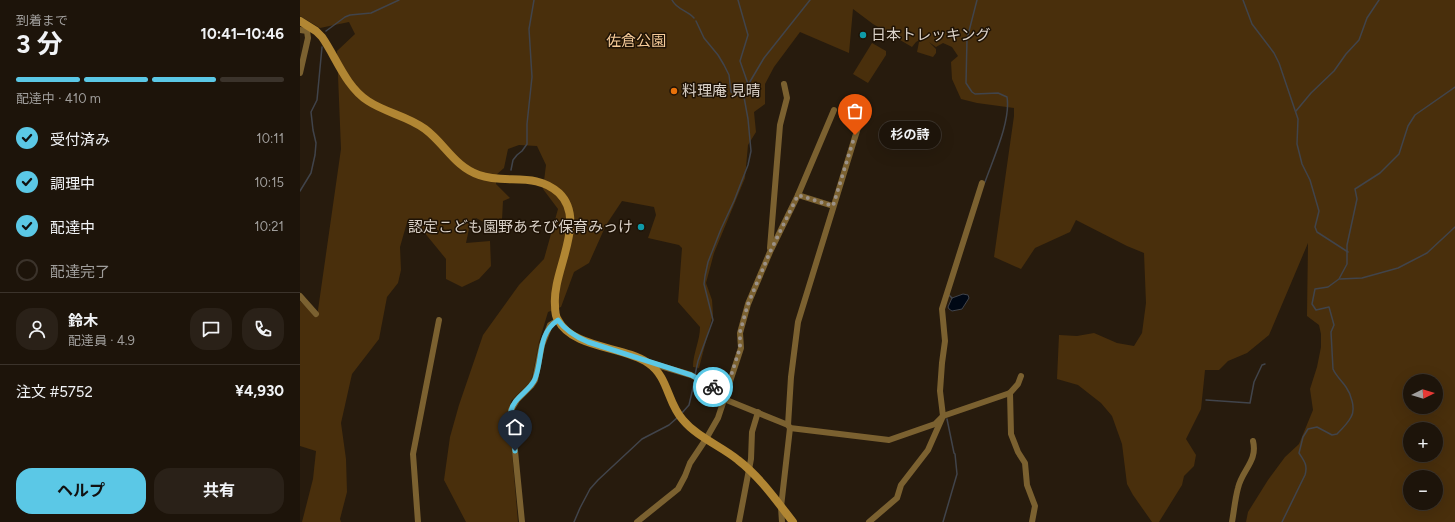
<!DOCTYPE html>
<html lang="ja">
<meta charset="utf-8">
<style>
:root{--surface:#1d140a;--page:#2a2118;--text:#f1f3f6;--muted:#a09e9c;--line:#3b332b;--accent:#5bc8e6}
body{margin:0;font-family:Figtree,"Noto Sans JP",sans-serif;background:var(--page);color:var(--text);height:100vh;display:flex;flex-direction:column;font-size:15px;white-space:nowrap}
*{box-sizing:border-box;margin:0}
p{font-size:13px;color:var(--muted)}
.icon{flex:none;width:22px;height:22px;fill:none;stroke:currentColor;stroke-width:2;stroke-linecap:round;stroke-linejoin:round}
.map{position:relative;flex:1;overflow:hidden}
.sheet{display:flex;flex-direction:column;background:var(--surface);width:300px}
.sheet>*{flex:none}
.needle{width:26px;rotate:85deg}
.buttons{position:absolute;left:1103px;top:374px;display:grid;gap:8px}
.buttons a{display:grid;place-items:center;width:40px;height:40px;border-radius:50%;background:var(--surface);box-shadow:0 4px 16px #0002,0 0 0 1px var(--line);font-size:20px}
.pin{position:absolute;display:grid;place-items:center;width:34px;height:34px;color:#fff;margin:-41px -17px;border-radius:50% 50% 50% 0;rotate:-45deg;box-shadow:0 0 4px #0007}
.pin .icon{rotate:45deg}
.courier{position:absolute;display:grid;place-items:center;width:40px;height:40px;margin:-20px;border:3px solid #5bc8e6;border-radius:50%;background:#fff;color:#222;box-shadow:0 1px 5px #0007}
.bubble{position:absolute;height:28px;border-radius:14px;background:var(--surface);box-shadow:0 4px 16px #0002,0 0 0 1px var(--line);font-size:13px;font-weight:700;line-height:28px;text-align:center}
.headline em{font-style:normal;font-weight:700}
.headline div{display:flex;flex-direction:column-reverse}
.headline{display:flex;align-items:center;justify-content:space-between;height:68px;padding:0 16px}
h1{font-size:26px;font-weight:700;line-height:30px}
.bar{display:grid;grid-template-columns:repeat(4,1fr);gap:6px 4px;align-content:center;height:48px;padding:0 16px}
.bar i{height:5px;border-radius:3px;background:var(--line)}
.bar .selected{background:var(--accent)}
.bar p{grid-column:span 4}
.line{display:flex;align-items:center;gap:10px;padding:0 16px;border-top:1px solid var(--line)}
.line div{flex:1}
.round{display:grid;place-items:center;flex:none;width:42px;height:42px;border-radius:16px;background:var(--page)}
ol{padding:0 16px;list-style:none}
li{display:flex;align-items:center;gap:12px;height:44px}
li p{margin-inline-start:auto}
li .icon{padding:4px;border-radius:50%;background:var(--accent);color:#111;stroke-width:4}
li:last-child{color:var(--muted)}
li i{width:22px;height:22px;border:2px solid var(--line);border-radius:50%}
.cta{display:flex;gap:8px;margin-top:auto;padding:8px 16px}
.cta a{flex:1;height:46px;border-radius:16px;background:var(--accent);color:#111;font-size:16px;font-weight:700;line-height:46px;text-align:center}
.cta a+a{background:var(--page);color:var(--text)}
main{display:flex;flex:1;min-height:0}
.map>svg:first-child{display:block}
</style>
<main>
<section class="sheet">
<div class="headline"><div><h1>3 分</h1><p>到着まで</p></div><em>10:41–10:46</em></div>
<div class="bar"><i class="selected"></i><i class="selected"></i><i class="selected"></i><i></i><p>配達中 · 410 m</p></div>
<ol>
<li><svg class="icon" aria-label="check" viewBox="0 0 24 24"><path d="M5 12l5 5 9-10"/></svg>受付済み<p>10:11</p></li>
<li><svg class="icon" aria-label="check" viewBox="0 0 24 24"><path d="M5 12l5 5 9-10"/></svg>調理中<p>10:15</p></li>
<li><svg class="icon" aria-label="check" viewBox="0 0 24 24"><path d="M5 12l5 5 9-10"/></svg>配達中<p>10:21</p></li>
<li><i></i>配達完了</li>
</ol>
<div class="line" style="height:72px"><a class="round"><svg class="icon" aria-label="person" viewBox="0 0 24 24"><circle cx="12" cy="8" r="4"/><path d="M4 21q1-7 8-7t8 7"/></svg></a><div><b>鈴木</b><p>配達員 · 4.9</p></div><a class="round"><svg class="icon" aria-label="chat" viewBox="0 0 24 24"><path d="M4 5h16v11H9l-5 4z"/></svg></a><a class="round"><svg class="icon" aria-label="phone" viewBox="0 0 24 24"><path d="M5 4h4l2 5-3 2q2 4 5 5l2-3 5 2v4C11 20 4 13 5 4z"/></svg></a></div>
<div class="line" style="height:52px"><div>注文 #5752</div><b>¥4,930</b></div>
<div class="cta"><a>ヘルプ</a><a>共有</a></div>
</section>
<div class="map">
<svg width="1155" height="522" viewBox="0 0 1155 522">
<rect width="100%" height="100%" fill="#271b0d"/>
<g fill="#492f0c" fill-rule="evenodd">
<path d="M0 0H1155V522H946L948 512 968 480 985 457 999 444 1013 410 1010 389 1017 367 1021 347V334L1019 325 1007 316 1008 243 969 335 947 353 928 361 919 370H905L901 409 886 439 896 455 894 466 884 476 882 485 859 522H852L833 495 827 484 822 444 812 416 801 403 778 385 757 379 759 335 777 336 794 333 817 343 834 346 842 333 846 303 844 253 827 246 776 220 770 232 735 248 721 269 694 257 714 116V108L677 103 661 99 652 79 651 62 658 56 652 47 643 43 636 47 629 42 636 49V53L633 57 617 52 619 42 624 39 623 38 616 42 612 47 573 24 553 9 549 53 500 32 474 67 465 84V104L454 112 456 132 448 145 445 178 414 253 406 283 412 300 413 314 399 368 393 367C393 353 400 341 400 327L378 302 382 248 379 245 348 238 356 215 354 207 322 201 306 225 289 263 274 272 261 307 248 312 239 342 231 382 211 401 209 417 218 522H166L144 480 150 437 159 405 183 335 219 285 244 259 258 209 243 189 246 165 237 146 219 145 208 149 204 168 196 175V184L210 198 203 201 202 220 195 228 176 218 170 224 166 243 190 241 191 266 179 279 162 287 146 279V259L115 221 108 219 100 247 101 270 98 283 87 297 79 339 52 374 41 423 46 459 47 492 40 519 41 522H2L13 479 16 451 0 446V301L17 317 41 149 37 51 55 34 49 22 20 28 0 16ZM1110 381H1136V407H1110ZM1110 429H1136V455H1110ZM1110 477H1136V503H1110Z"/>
<polygon points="572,43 586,51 586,55 568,83 553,74"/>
</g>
<polygon fill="#000815" stroke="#41444b" points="663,294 668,295 669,298 662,309 652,311 649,309 648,307 652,298"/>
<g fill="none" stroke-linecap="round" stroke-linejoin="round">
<g stroke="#41444b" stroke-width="1.5">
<path d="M372 0C377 10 387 10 394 18"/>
<polyline points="438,0 448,35 440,61 448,84"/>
<path d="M677 0 667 39 666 83 672 92 675 94 698 93 707 97C711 121 693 159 685 182"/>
<polyline points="943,0 952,24 974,53 979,63 998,119 997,144 1002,164 1010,180 1019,211 1015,227 1017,232 1048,252"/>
<polyline points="396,21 404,38 418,55 424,65 429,75 431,92 443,97"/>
<polyline points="26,31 45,17 50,15 71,13 99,0"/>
<polyline points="996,111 1011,93 1034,71 1046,54 1059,40 1067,18 1079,0"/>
<polyline points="211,170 213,160 217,155 222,151 227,144 227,124 232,77 229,29 234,0"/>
<polyline points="0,191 11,173 15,155 16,143 13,130 11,112 17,100 22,47"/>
<polyline points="1040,279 1062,278 1098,268 1127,253 1155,227"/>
<polyline points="649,295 652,298"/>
<polyline points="395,375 398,361 413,320 404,284 405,276 408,262 421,229 434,201 448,165 451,151 448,119 444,97 448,85 464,58 510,0"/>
<polyline points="906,400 950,403 954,382 962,365 965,364"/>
<polyline points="381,414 389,405 395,379"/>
<polyline points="274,522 280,508 290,489 298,480 342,439 369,425 377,418"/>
<polyline points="643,522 657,474 655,454 654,453 647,419"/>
<path d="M982 522 1005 475C1008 465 1004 461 999 453L1003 437 1008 429 1017 427 1032 435 1037 434C1042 429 1048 423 1051 417 1056 409 1051 394 1046 387 1042 381 1036 376 1033 369L1031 332 1034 325 1029 307 1016 310 1012 304 1015 289 1028 287 1039 279 1047 264V245L1057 199 1055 189 1080 173 1099 154 1108 126 1115 115 1155 87"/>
</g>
<g stroke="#7b6130" stroke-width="6">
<polyline points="0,30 7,31 8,38 0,73"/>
<polyline points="498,195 533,206"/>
<polyline points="470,248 480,125 487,98 484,84"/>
<polyline points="0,296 16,314"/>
<polyline points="347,362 391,375 425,394"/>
<polyline points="710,393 711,434 718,452 725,463 727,485 735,506 732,522"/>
<polyline points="424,399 488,425"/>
<polyline points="490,428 589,440 635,424 643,416 710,393 718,384 721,376"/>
<polyline points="118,522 113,454 139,320"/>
<polyline points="222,522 211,410 217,400 231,386 235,380 242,345 250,325 258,320"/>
<polyline points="337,522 378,489 385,476 390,463 406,439 418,418 441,348 440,333 448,304 470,252 498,195 534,110"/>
<polyline points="439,522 451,459 452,432 458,412"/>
<polyline points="482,522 481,507 490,428 488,425 491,377 498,322 560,121"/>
<polyline points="569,522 597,498 601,485 628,450 643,416 640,391 642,363 645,341 642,309 682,183"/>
<path d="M932 522C934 511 935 499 938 488 942 470 958 461 953 441"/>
</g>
<path stroke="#b18633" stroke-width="8" d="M0 21 16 31 22 37C36 57 46 87 68 101 86 113 108 116 125 129 145 144 155 167 179 175 206 185 235 171 259 193 288 221 252 271 255 305 255 310 255 316 258 320 273 349 324 346 348 363 369 377 367 403 383 420 397 437 421 446 438 460 460 477 476 500 493 522"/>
</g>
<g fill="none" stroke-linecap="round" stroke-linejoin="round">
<polyline stroke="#9b9187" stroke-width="4" stroke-dasharray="0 7.2" points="413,387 425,394 440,348 440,332 448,304 470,252 498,195 533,206 555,135"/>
<path stroke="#5bc8e6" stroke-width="5" d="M215 451C214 442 210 420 211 411 213 398 230 391 235 379 243 359 237 334 258 320 266 331 276 337 288 342L391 375 413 387"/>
</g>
<g fill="#0f9aa8" stroke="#1e1205" stroke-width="1.5">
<circle cx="563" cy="35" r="4"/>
<circle cx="341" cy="227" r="4"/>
</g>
<circle fill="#e8710a" stroke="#1e1205" stroke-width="1.5" cx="374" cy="91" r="4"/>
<g text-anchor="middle" stroke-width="3" stroke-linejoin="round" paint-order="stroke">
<g font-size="15" fill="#dad1c8" stroke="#1e1205" text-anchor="start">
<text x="571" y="40">日本トレッキング</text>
<text x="382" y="96">料理庵 見晴</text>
<text x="333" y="232" text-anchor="end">認定こども園野あそび保育みっけ</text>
</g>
<g font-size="15" fill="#f6cb99" stroke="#1e1205">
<text x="336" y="46">佐倉公園</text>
</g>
</g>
</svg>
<div class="buttons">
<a><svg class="needle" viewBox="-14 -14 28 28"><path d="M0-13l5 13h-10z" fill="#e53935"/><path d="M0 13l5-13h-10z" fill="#a09e9c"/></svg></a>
<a>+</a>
<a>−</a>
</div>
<div class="pin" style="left:555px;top:135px;background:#ea580c"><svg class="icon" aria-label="bag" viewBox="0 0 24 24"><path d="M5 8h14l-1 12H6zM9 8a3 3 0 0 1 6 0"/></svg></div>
<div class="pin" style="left:215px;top:451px;background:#1f2937"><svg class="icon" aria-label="home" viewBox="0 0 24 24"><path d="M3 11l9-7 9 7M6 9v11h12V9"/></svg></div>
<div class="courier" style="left:413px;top:387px"><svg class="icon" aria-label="bike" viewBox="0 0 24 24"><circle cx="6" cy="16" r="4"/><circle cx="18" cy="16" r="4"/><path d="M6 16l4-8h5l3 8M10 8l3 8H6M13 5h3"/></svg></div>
<div class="bubble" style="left:579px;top:121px;width:62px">杉の詩</div>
</div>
</main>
